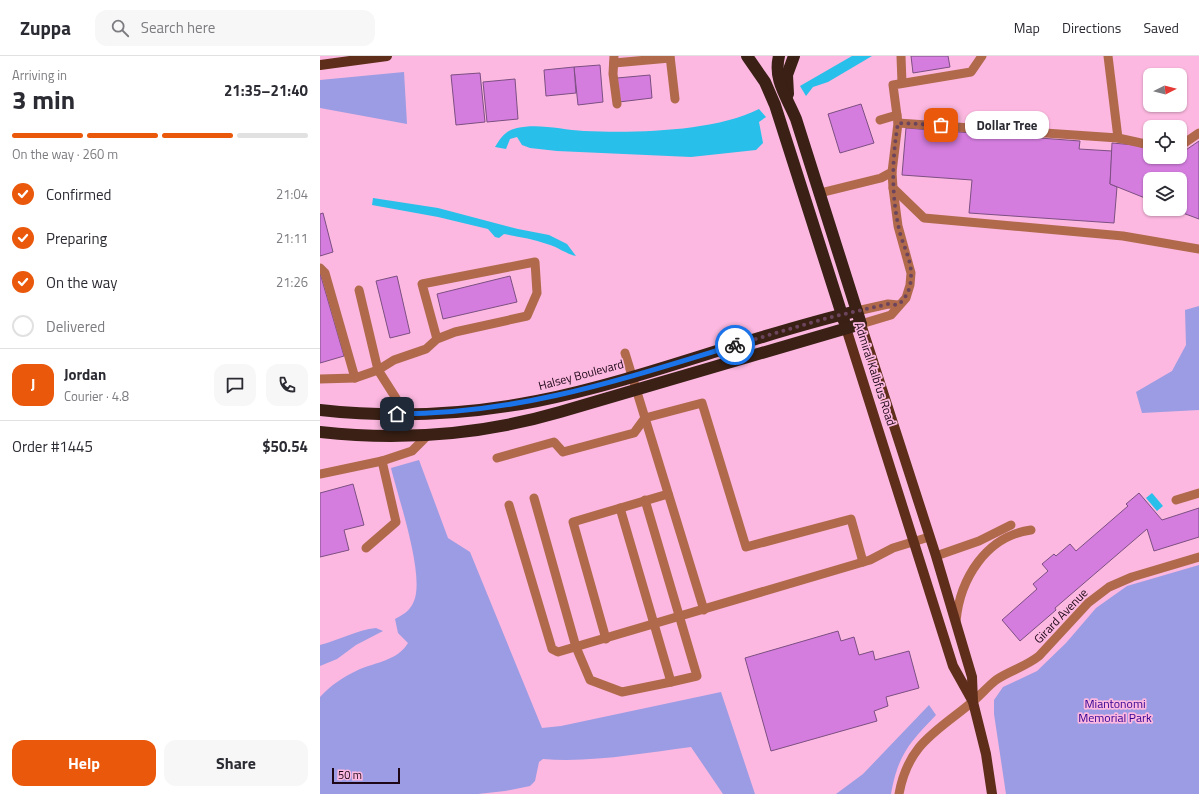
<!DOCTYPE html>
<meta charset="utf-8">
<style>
:root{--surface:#fff;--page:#f7f7f7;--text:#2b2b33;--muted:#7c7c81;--line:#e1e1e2;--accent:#ea580c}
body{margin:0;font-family:"Titillium Web",sans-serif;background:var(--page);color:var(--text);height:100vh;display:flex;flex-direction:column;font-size:15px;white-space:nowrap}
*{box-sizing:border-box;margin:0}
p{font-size:13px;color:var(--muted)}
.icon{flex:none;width:22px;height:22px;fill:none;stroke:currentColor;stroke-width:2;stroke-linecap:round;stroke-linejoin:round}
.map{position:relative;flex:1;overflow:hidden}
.panel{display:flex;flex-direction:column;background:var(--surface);width:320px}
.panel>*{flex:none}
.needle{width:26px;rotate:84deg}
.fabs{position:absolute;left:823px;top:12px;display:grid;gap:8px}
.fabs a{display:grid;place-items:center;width:44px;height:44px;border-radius:8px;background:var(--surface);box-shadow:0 1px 3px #0004;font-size:20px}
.scale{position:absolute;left:12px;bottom:10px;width:68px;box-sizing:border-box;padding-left:4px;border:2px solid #1e0716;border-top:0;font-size:11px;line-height:14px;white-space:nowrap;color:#1e0716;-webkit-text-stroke:3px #fcb8e0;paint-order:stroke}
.pin{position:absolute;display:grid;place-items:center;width:34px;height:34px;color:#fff;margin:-17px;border-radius:8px;box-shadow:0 2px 6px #0006}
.courier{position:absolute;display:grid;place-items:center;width:40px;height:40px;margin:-20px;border:3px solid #1a73e8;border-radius:50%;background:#fff;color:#222;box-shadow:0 1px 5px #0007}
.bubble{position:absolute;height:28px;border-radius:12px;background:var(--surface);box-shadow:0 1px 3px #0004;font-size:13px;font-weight:700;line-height:28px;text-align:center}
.headline em{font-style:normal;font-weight:700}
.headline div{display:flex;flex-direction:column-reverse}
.headline{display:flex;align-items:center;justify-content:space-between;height:68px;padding:0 12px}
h1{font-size:26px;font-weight:700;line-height:30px}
.bar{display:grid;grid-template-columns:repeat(4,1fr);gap:6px 4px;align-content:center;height:48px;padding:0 12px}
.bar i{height:5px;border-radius:3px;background:var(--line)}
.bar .active{background:var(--accent)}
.bar p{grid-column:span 4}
.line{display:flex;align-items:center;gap:10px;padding:0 12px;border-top:1px solid var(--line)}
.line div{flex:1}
.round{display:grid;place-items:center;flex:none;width:42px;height:42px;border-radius:12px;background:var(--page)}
ol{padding:0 12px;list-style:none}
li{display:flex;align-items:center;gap:12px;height:44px}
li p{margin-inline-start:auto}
li .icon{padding:4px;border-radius:50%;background:var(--accent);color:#fff;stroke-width:4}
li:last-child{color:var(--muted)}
li i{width:22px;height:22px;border:2px solid var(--line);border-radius:50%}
.button{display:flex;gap:8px;margin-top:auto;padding:8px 12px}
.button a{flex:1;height:46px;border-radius:12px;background:var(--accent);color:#fff;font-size:16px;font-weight:700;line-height:46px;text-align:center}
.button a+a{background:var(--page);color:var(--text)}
header{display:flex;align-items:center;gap:24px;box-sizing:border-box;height:56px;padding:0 20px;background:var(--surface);border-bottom:1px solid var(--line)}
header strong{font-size:19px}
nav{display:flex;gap:22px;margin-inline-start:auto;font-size:14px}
.search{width:280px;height:36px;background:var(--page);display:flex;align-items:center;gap:10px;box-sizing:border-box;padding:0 14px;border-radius:12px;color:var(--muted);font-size:15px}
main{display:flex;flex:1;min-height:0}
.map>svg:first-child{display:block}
</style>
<header>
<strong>Zuppa</strong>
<div class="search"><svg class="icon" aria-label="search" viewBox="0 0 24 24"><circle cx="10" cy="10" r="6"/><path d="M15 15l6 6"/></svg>Search here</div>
<nav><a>Map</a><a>Directions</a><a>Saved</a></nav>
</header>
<main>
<section class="panel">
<div class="headline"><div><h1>3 min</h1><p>Arriving in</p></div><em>21:35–21:40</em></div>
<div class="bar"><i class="active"></i><i class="active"></i><i class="active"></i><i></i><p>On the way · 260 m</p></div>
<ol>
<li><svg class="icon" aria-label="check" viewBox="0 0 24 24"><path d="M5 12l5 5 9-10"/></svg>Confirmed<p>21:04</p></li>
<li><svg class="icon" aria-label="check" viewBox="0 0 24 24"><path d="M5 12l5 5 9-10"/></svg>Preparing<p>21:11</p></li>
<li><svg class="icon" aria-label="check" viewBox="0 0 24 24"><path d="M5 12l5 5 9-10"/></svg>On the way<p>21:26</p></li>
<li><i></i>Delivered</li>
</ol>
<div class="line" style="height:72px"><b class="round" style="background:var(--accent);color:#fff">J</b><div><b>Jordan</b><p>Courier · 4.8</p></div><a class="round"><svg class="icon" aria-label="chat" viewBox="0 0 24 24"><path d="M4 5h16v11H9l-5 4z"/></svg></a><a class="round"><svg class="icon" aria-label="phone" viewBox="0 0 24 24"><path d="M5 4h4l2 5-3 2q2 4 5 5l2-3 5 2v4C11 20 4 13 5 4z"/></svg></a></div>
<div class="line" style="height:52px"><div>Order #1445</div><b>$50.54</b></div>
<div class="button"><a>Help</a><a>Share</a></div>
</section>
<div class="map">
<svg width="879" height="738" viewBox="0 0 879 738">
<rect width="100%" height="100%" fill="#fcb8e0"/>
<g fill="#9b9ce3">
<polygon points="84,16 87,68 0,52 0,24"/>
<polygon points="879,250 879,354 822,357 816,336 852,315 866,289 865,254"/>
<path d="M99 404 128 482 150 496 222 672 241 670 401 636 435 738H403L371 691C323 697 272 707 223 703L219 706 215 725 210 730 185 735 158 738H0V641C11 629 23 621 38 614 56 606 77 605 88 587L78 577 75 563C84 558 90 555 94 545 105 519 78 441 71 412Z"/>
<polygon points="879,509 879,738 686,738 674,658 674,644 683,631 717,615 746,587 776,552 807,530"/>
<path d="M56 572 63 575 36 589 17 603 0 610V589C19 584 37 574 56 572Z"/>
<path d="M609 649 616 659C589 687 578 699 571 738H516L543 718Z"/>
</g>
<g fill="#28bfea">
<polygon points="532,0 552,0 508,26 493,31 486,40 480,30"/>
<path d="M439 53 446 61 439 66 443 87 436 94 371 101 237 95 210 92 202 89 197 81 190 83 186 93 175 91C181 81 185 75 197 72 219 67 243 74 264 75 315 77 393 76 439 53Z"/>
<path d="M53 142 118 152 198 173 229 179 247 188 256 200C246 198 238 191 227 188 213 183 198 181 184 178L179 182 175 181 168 173 118 161 52 149Z"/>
<polygon points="832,437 843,450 837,455 826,442"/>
</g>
<g fill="#d47ddf" stroke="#7c4f81">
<polygon points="591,0 628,0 630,11 593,17"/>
<polygon points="280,9 283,46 258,49 254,11"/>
<polygon points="254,11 256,37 226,40 224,14"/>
<polygon points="160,17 165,66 136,69 131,19"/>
<polygon points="330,19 332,42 299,46 297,22"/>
<polygon points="195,23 198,63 167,66 163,26"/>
<polygon points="541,48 554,87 520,97 508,58"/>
<polygon points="586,72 760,85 759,93 792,95 790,128 797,131 794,167 649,157 652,124 582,119"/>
<polygon points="879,85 879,163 852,153 860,153 860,123 830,123 830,144 790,128 792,87 815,89 830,94 830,101 853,103 860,101 860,98"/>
<polygon points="3,157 13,196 0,200 0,158"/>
<polygon points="0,217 24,300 0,307"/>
<polygon points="77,220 90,277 70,282 56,225"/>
<polygon points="190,220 197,246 123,263 117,238"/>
<polygon points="33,428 44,469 24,474 29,494 0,501 0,437"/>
<polygon points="819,437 842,464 879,452 879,481 834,495 827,473 735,552 736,554 700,585 682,564 717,533 713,528 728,515 722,508 734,498 736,500 750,488 756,495 808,450 806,448"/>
<polygon points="518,575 521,585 534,581 539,599 553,595 555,604 589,595 599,632 566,641 568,650 554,655 557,665 451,695 425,602"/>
</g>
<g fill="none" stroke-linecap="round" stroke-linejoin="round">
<g stroke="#b1694c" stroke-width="9">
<polyline points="294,0 293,18 297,48"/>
<polyline points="350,0 355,43"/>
<polyline points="581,0 582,27"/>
<polyline points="788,0 798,82"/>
<polyline points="294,7 350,2"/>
<polyline points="560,64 577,59"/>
<polyline points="578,67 798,82 830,89"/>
<polyline points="860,90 879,77"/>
<polyline points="572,116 573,132 604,162 803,180 879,193"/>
<polyline points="500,137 561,122 572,116 578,67 573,29 651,16 662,0"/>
<polyline points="0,212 5,217 35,322"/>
<polyline points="39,234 58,314 86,358"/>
<polyline points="537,255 568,248 578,249"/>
<polyline points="541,268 571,259 586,242 590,229 591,217 578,170 573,132"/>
<polyline points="305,297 384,554"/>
<polyline points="0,323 35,322 58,314 74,304 106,293 117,283 135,276 207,260 217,237 215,206 102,228 117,283"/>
<polyline points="177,402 234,386 243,396 314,377 325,362 382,347 426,491 531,463 543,506"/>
<polyline points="0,418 62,405 92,395 108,379"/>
<polyline points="214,442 256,591 270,624 302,636 351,626 300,452"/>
<polyline points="325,444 377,620 351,626"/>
<polyline points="856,444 879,437"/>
<polyline points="189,449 232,593 238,596 550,504 573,492 609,481"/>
<polyline points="46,492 76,466 62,405"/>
<polyline points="616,500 659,485 691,469"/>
<path d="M636 565C640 523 666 480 711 474"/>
<polyline points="286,583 253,466 348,438"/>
<path d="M579 738C588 688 616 676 651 647 660 640 667 631 676 624 689 615 705 611 719 600L768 547 789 531 812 521 879 501"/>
</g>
<g stroke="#5e2e1a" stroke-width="10">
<polyline points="0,9 67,0"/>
<polyline points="541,268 616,500 652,621 653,646 666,698 672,738"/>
<polyline points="526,272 633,610 652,644"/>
</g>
<g stroke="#3a2015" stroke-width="12">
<polyline points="427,0 445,26 455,49 524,265"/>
<polyline points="468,38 467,19 474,0"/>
<path d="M0 354C72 362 145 359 217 345 326 323 429 280 537 255"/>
<path d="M0 376C81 385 161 379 240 356L541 268 476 63C467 41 453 24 459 0"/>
</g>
</g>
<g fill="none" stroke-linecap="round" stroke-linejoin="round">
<path stroke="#6c455d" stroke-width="4" stroke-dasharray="0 7.2" d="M415 289 507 262 568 248 578 249C587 241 591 232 591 220 592 204 582 188 579 173 571 137 572 103 578 67L621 69"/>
<path stroke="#1a73e8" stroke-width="5" d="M77 358C198 358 300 324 415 289"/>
</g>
<g text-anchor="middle" stroke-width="3.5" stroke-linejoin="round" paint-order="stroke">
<g font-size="12" fill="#1e0716" stroke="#fcb8e0">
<text transform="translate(555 318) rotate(72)" y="4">Admiral Kalbfus Road</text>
<text transform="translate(261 319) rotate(-15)" y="4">Halsey Boulevard</text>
<text transform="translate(741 560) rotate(-46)" y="4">Girard Avenue</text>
</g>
<g font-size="12" fill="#330092" stroke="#fcb8e0">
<text x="795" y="652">Miantonomi<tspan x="795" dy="14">Memorial Park</tspan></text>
</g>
</g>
</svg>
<div class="fabs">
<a><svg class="needle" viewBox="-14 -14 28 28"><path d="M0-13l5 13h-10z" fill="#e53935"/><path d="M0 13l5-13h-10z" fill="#7c7c81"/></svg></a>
<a><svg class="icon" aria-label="locate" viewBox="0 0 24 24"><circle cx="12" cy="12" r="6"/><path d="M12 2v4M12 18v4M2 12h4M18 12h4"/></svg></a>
<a><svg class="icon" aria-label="layers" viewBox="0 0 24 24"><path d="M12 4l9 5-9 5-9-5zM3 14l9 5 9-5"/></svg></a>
</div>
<div class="scale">50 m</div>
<div class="pin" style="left:621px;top:69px;background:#ea580c"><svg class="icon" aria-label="bag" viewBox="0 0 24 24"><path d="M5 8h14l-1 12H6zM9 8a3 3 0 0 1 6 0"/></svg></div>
<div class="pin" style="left:77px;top:358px;background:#1f2937"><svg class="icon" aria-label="home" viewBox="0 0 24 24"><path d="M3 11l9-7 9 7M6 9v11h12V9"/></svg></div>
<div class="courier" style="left:415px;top:289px"><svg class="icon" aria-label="bike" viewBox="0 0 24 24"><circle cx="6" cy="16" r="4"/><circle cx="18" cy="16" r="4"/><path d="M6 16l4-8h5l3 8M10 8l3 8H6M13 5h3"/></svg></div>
<div class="bubble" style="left:645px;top:55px;width:84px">Dollar Tree</div>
</div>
</main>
